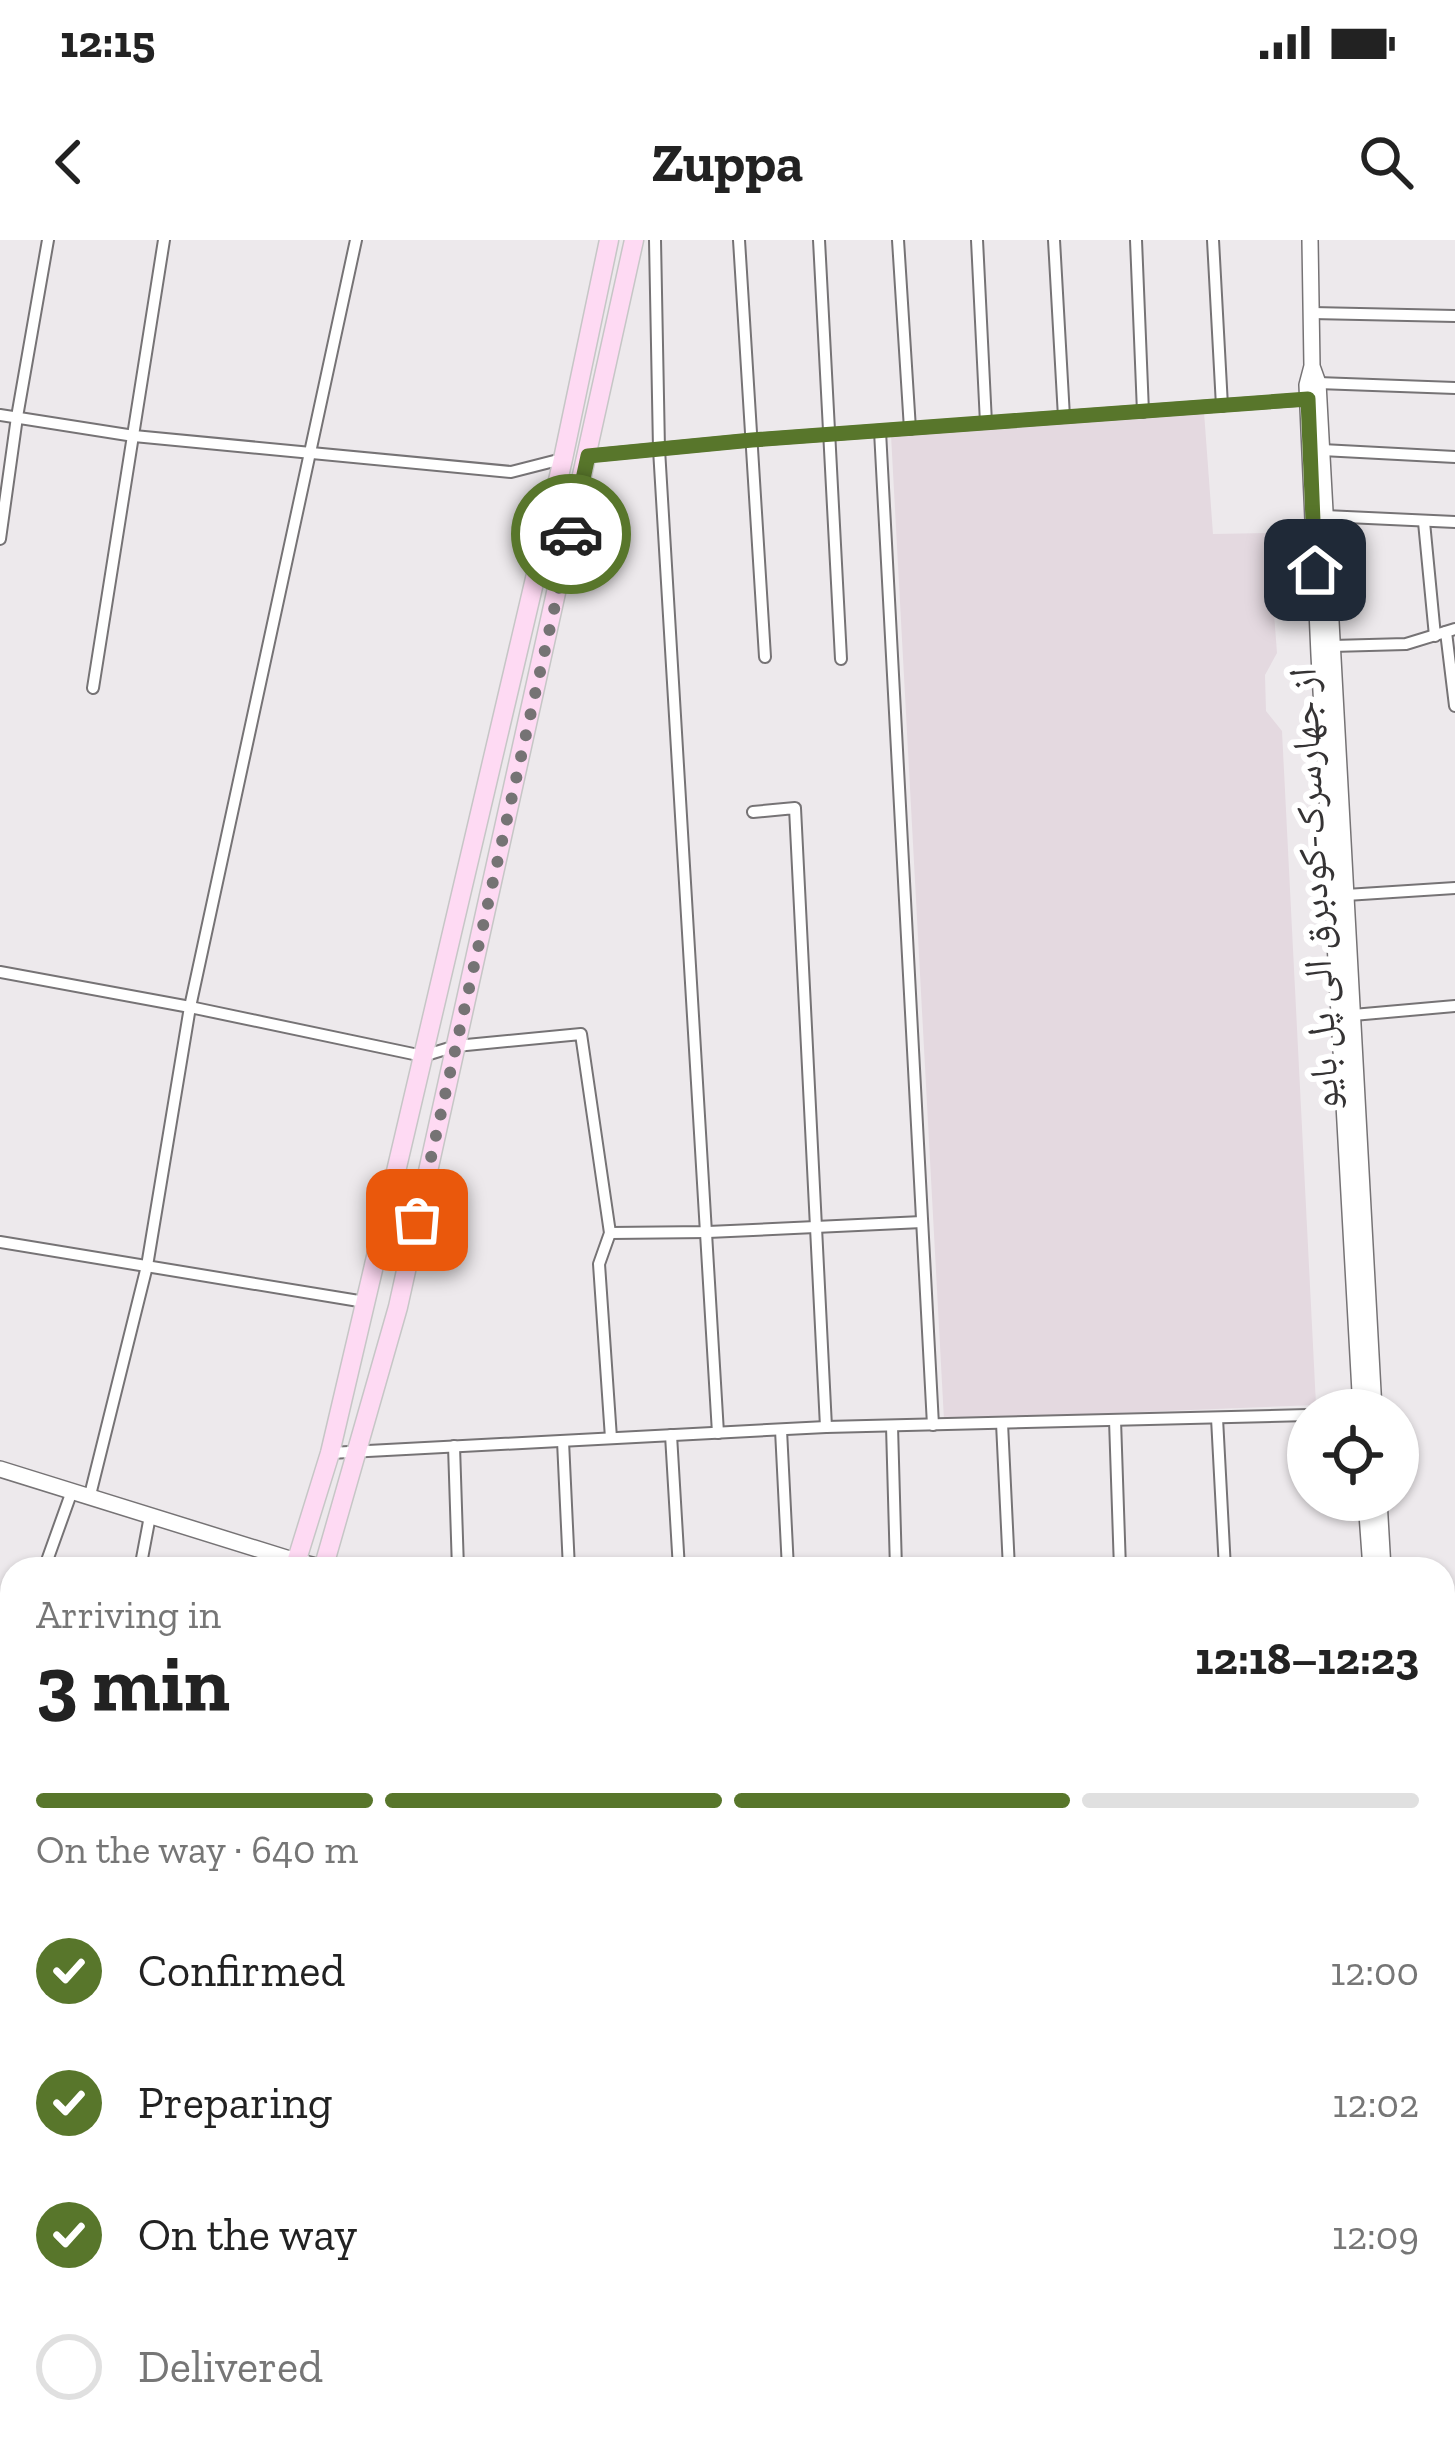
<!DOCTYPE html>
<meta charset="utf-8">
<style>
:root{--surface:#fff;--page:#f2f2f2;--text:#222;--muted:#767676;--line:#e0e0e0;--accent:#58762b}
body{margin:0;font-family:"Zilla Slab","Noto Naskh Arabic",serif;background:var(--page);color:var(--text);height:100vh;display:flex;flex-direction:column;font-size:45px;white-space:nowrap}
*{box-sizing:border-box;margin:0}
p{font-size:39px;color:var(--muted)}
.icon{flex:none;width:66px;height:66px;fill:none;stroke:currentColor;stroke-width:2;stroke-linecap:round;stroke-linejoin:round}
.map{position:relative;flex:1;overflow:hidden}
.sheet{position:absolute;left:0px;top:1317px;width:1455px;height:903px;display:flex;flex-direction:column;background:var(--surface);border-radius:36px 36px 0 0;box-shadow:0 3px 9px #0004}
.sheet>*{flex:none}
.buttons{position:absolute;left:1287px;top:1149px;display:grid;gap:24px}
.buttons a{display:grid;place-items:center;width:132px;height:132px;border-radius:50%;background:var(--surface);box-shadow:0 3px 9px #0004;font-size:60px}
.pin{position:absolute;display:grid;place-items:center;width:102px;height:102px;color:#fff;margin:-51px;border-radius:24px;box-shadow:0 6px 18px #0006}
.courier{position:absolute;display:grid;place-items:center;width:120px;height:120px;margin:-60px;border:9px solid #58762b;border-radius:50%;background:#fff;color:#222;box-shadow:0 3px 15px #0007}
.summary em{font-style:normal;font-weight:700}
.summary div{display:flex;flex-direction:column-reverse}
.summary{display:flex;align-items:center;justify-content:space-between;height:204px;padding:0 36px}
h1{font-size:78px;font-weight:700;line-height:90px}
.bar{display:grid;grid-template-columns:repeat(4,1fr);gap:18px 12px;align-content:center;height:144px;padding:0 36px}
.bar i{height:15px;border-radius:9px;background:var(--line)}
.bar .selected{background:var(--accent)}
.bar p{grid-column:span 4}
ol{padding:0 36px;list-style:none}
li{display:flex;align-items:center;gap:36px;height:132px}
li p{margin-inline-start:auto}
li .icon{padding:12px;border-radius:50%;background:var(--accent);color:#fff;stroke-width:4}
li:last-child{color:var(--muted)}
li i{width:66px;height:66px;border:6px solid var(--line);border-radius:50%}
.status{display:flex;justify-content:space-between;align-items:center;height:84px;padding:0 60px;background:var(--surface);direction:ltr}
.status svg{height:33px;fill:currentColor}
header{display:flex;justify-content:space-between;align-items:center;height:156px;padding:0 36px;background:var(--surface);font-size:54px;font-weight:700}
.map>svg:first-child{display:block}
</style>
<div class="status"><b>12:15</b><svg viewBox="0 0 49 12"><path d="M0 12V9h3v3zM5 12V6h3v6zM10 12V3h3v9zM15 12V0h3v12zM26 1h20v11H26zM47 4h2v5h-2z"/></svg></div>
<header><svg class="icon" aria-label="back" viewBox="0 0 24 24"><path d="M15 5l-7 7 7 7"/></svg>Zuppa<svg class="icon" aria-label="search" viewBox="0 0 24 24"><circle cx="10" cy="10" r="6"/><path d="M15 15l6 6"/></svg></header>
<div class="map">
<svg width="1455" height="2219" viewBox="0 0 1455 2219">
<rect width="100%" height="100%" fill="#ede9ec"/>
<polygon fill="#e4d9e0" points="1204,172 1213,294 1268,293 1277,413 1265,435 1266,471 1282,491 1316,1165 944,1180 891,195"/>
<g fill="none" stroke-linecap="round" stroke-linejoin="round">
<defs>
<g id="street">
<polyline points="655,0 659,209 718,1193"/>
<polyline points="739,0 765,417"/>
<polyline points="819,0 841,419"/>
<polyline points="898,0 910,189"/>
<polyline points="977,0 986,183"/>
<polyline points="1054,0 1064,177"/>
<polyline points="1136,0 1143,172"/>
<polyline points="1213,0 1222,166"/>
<polyline points="1312,73 1455,76"/>
<polyline points="1318,143 1455,148"/>
<polyline points="0,175 134,196 511,232 562,219"/>
<polyline points="880,191 933,1185"/>
<polyline points="1322,210 1455,217"/>
<polyline points="587,216 752,200 1310,159"/>
<polyline points="1325,276 1455,282"/>
<polyline points="1424,282 1435,396"/>
<polyline points="0,299 17,177 48,0"/>
<polyline points="1446,392 1455,466"/>
<polyline points="1332,406 1406,404 1455,389"/>
<polyline points="93,448 164,0"/>
<polyline points="753,572 795,568 826,1187"/>
<polyline points="1346,655 1455,648"/>
<polyline points="0,732 190,767 423,816 456,806 581,794 610,993 599,1024 611,1198"/>
<polyline points="1353,775 1455,766"/>
<polyline points="610,993 708,992 922,982"/>
<polyline points="0,1002 365,1062"/>
<polyline points="1217,1178 1225,1329"/>
<polyline points="1115,1180 1120,1329"/>
<polyline points="1002,1183 1009,1329"/>
<polyline points="892,1186 896,1329"/>
<polyline points="781,1190 788,1329"/>
<polyline points="671,1195 679,1329"/>
<polyline points="563,1201 569,1329"/>
<polyline points="454,1206 458,1329"/>
<polyline points="330,1213 826,1187 1308,1175"/>
<polyline points="90,1255 147,1026 190,767 356,0"/>
<polyline points="44,1329 72,1251"/>
<polyline points="140,1329 150,1276"/>
<polyline points="1443,1472 1455,1473"/>
<polyline points="0,1486 12,1488"/>
<polyline points="0,1597 12,1519"/>
<polyline points="1443,1770 1455,1758"/>
<polyline points="1443,1798 1455,1800"/>
<polyline points="0,1810 12,1811"/>
<polyline points="0,1951 12,1950"/>
<polyline points="1443,2004 1455,1994"/>
<polyline points="1443,2026 1455,2029"/>
<polyline points="264,2208 265,2219"/>
<polyline points="369,2208 369,2219"/>
<polyline points="676,2208 677,2219"/>
<polyline points="780,2208 781,2219"/>
<polyline points="887,2208 887,2219"/>
<polyline points="987,2208 987,2219"/>
<polyline points="1093,2208 1093,2219"/>
<polyline points="1193,2208 1194,2219"/>
<polyline points="1296,2208 1297,2219"/>
<polyline points="1428,2216 1455,2218"/>
</g>
<g id="secondary">
<polyline points="1310,0 1312,126 1307,145 1319,415 1361,1170"/>
<polyline points="1313,129 1318,143 1374,1170"/>
<polyline points="0,1229 296,1321 324,1328 382,1329"/>
<polyline points="1366,1260 1371,1329"/>
<polyline points="1379,1260 1383,1329"/>
<polyline points="1443,1379 1455,1378"/>
<polyline points="1413,2208 1413,2219"/>
<polyline points="1428,2208 1428,2219"/>
<polyline points="479,2219 662,2208"/>
</g>
<g id="primary">
<polyline points="294,1329 330,1213 563,219 609,0"/>
<polyline points="323,1329 398,1067 634,0"/>
<polyline points="106,2219 108,2208"/>
<polyline points="128,2219 131,2208"/>
</g>
</defs>
<use href="#street" stroke="#767375" stroke-width="14"/>
<use href="#secondary" stroke="#767375" stroke-width="18"/>
<use href="#primary" stroke="#c6c6c6" stroke-width="21"/>
<use href="#street" stroke="#fff" stroke-width="10"/>
<use href="#secondary" stroke="#fff" stroke-width="15"/>
<use href="#primary" stroke="#fedaf3" stroke-width="18"/>
</g>
<g fill="none" stroke-linecap="round" stroke-linejoin="round">
<polyline stroke="#757374" stroke-width="12" stroke-dasharray="0 21.6" points="417,980 571,294"/>
<polyline stroke="#58762b" stroke-width="15" points="571,294 588,216 752,200 1308,159 1315,330"/>
</g>
<g text-anchor="middle" stroke-width="12" stroke-linejoin="round" paint-order="stroke">
<g font-size="39" fill="#353334" stroke="#fff">
<text transform="translate(1313 649) rotate(-93)" y="14">از جهارسرک-کودبرق الی پل بایو</text>
</g>
</g>
</svg>
<div class="buttons">
<a><svg class="icon" aria-label="locate" viewBox="0 0 24 24"><circle cx="12" cy="12" r="6"/><path d="M12 2v4M12 18v4M2 12h4M18 12h4"/></svg></a>
</div>
<div class="pin" style="left:417px;top:980px;background:#ea580c"><svg class="icon" aria-label="bag" viewBox="0 0 24 24"><path d="M5 8h14l-1 12H6zM9 8a3 3 0 0 1 6 0"/></svg></div>
<div class="pin" style="left:1315px;top:330px;background:#1f2937"><svg class="icon" aria-label="home" viewBox="0 0 24 24"><path d="M3 11l9-7 9 7M6 9v11h12V9"/></svg></div>
<div class="courier" style="left:571px;top:294px"><svg class="icon" aria-label="car" viewBox="0 0 24 24"><path d="M5 17H2v-5l4-1 3-4h7l3 4 3 1v5h-3M9 17h6M6 11h13"/><circle cx="7" cy="17" r="2"/><circle cx="17" cy="17" r="2"/></svg></div>
<section class="sheet">
<div class="summary"><div><h1>3 min</h1><p>Arriving in</p></div><em>12:18–12:23</em></div>
<div class="bar"><i class="selected"></i><i class="selected"></i><i class="selected"></i><i></i><p>On the way · 640 m</p></div>
<ol>
<li><svg class="icon" aria-label="check" viewBox="0 0 24 24"><path d="M5 12l5 5 9-10"/></svg>Confirmed<p>12:00</p></li>
<li><svg class="icon" aria-label="check" viewBox="0 0 24 24"><path d="M5 12l5 5 9-10"/></svg>Preparing<p>12:02</p></li>
<li><svg class="icon" aria-label="check" viewBox="0 0 24 24"><path d="M5 12l5 5 9-10"/></svg>On the way<p>12:09</p></li>
<li><i></i>Delivered</li>
</ol>
</section>
</div>
